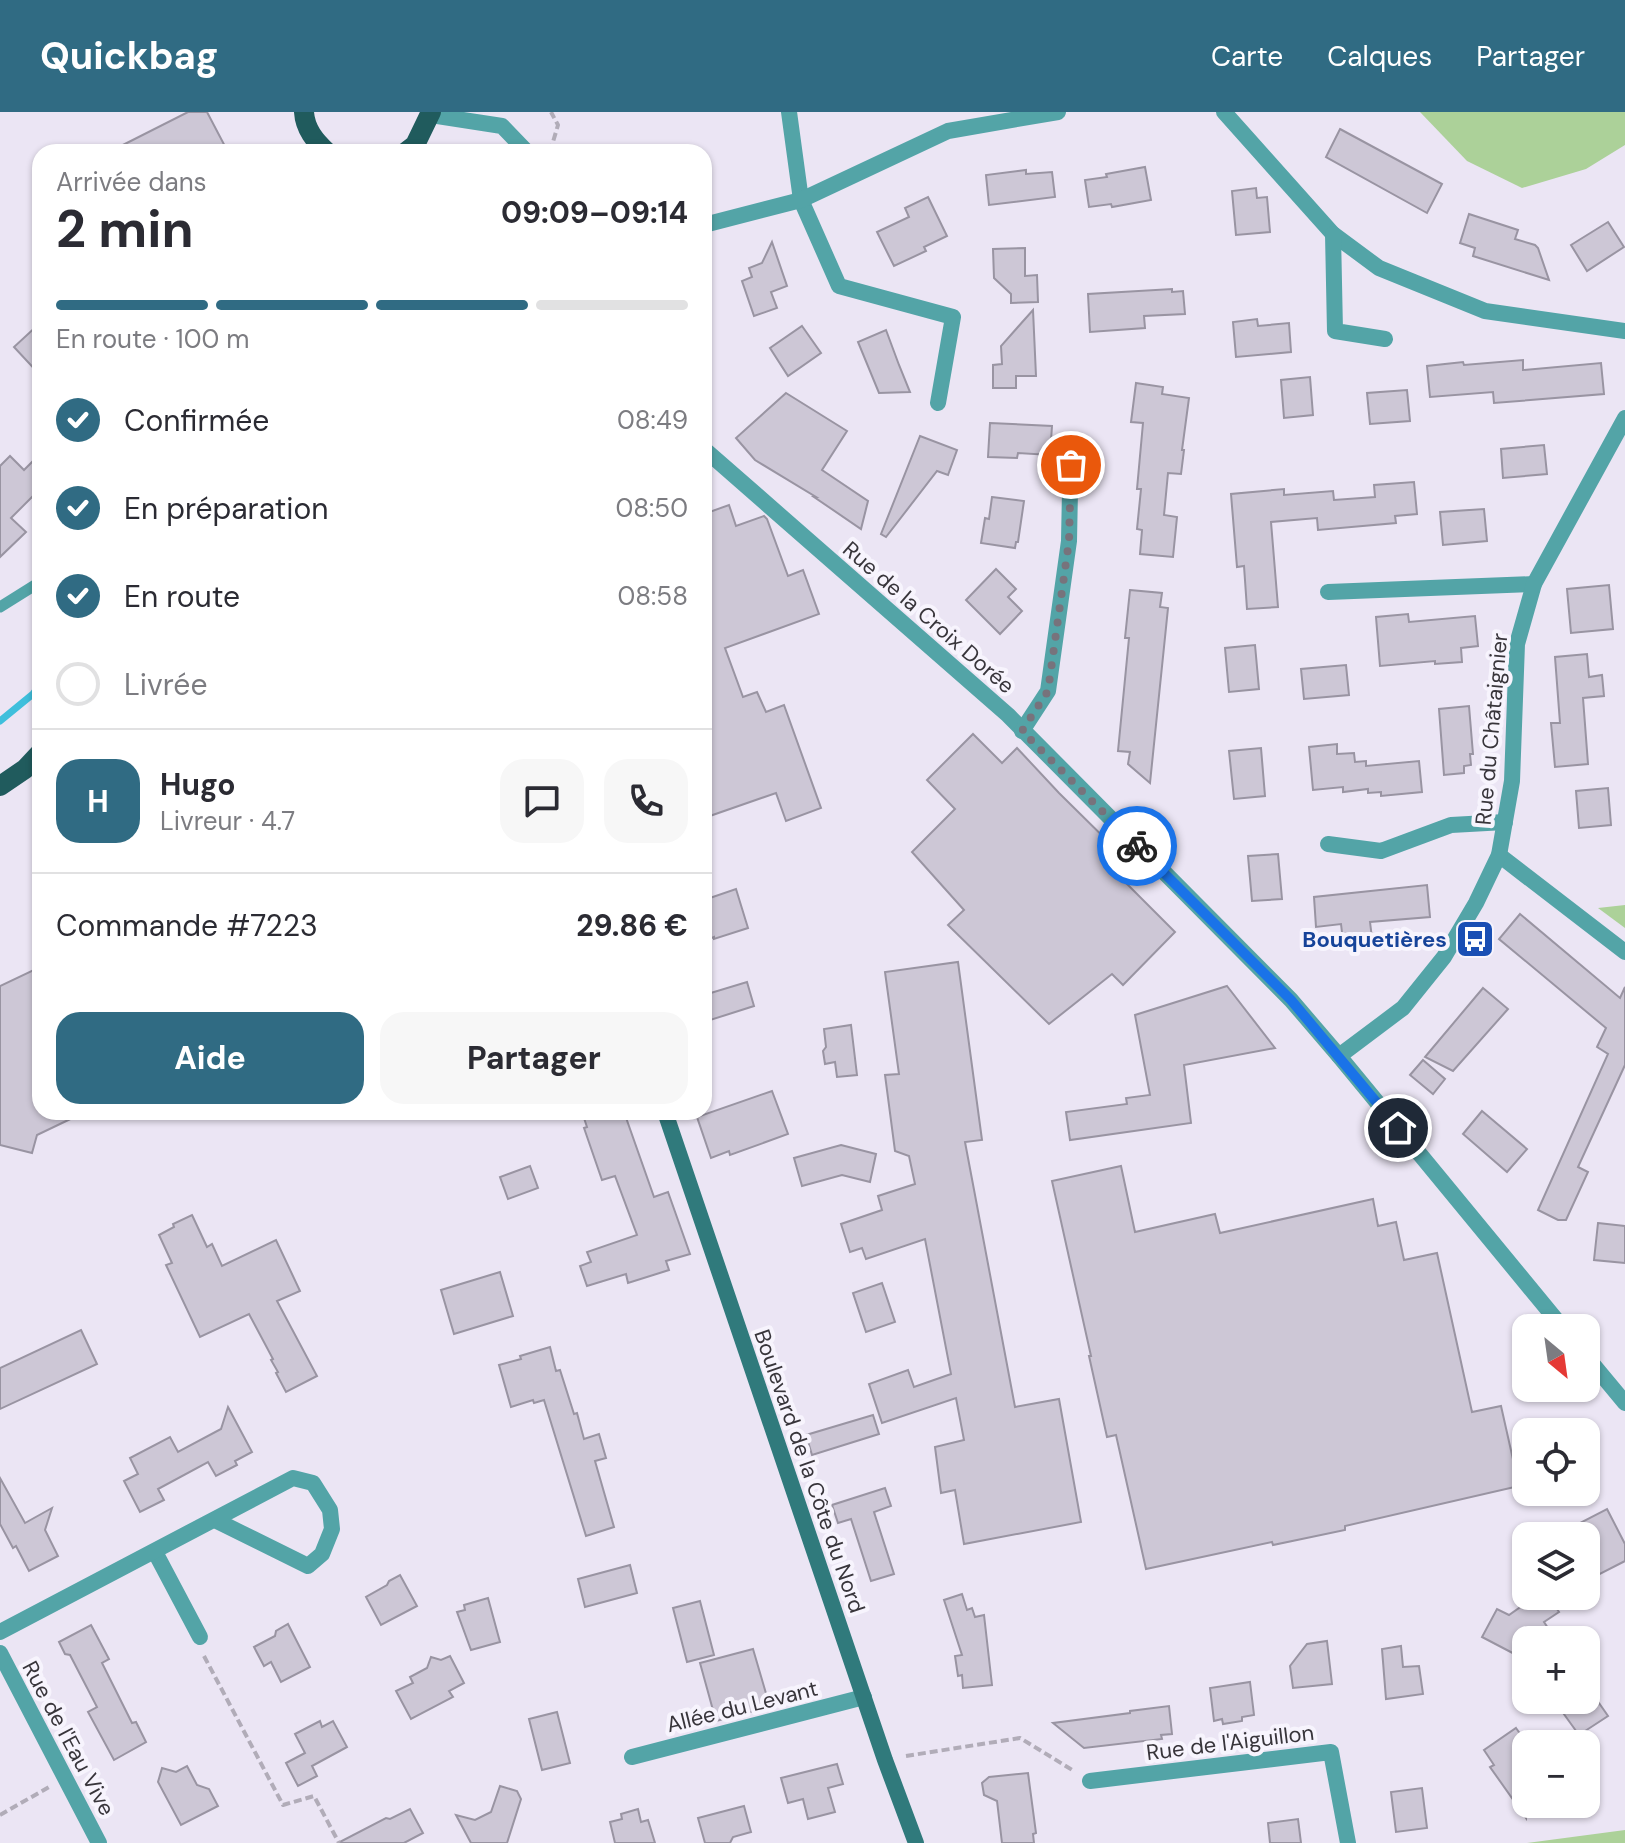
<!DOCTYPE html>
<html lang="fr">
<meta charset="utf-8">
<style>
:root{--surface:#fff;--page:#f7f7f7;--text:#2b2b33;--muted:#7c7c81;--line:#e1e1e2;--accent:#306b83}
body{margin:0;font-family:"DM Sans",sans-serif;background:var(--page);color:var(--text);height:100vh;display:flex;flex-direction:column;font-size:30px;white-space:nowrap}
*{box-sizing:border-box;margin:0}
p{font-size:26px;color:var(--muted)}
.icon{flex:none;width:44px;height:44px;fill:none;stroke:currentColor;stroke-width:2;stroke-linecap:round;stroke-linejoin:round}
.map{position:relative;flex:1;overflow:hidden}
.sheet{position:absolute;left:32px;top:32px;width:680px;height:976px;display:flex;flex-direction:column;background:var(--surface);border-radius:24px;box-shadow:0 2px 6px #0004}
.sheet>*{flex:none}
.needle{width:52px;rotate:151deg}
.tools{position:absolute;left:1512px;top:1202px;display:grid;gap:16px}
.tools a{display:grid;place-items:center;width:88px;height:88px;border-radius:16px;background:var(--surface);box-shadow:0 2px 6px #0004;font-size:40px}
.pin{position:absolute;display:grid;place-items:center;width:68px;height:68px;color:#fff;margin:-34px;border:4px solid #fff;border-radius:50%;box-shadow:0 2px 8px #0007}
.courier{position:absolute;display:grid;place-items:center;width:80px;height:80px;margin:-40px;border:6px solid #1a73e8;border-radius:50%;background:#fff;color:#222;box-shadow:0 2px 10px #0007}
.summary em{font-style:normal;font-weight:700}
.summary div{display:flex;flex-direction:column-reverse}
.summary{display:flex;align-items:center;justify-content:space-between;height:136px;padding:0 24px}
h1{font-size:52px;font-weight:700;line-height:60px}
.bar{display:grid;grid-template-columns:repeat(4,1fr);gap:12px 8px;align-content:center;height:96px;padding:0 24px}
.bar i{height:10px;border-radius:6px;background:var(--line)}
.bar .active{background:var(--accent)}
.bar p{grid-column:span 4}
.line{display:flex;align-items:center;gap:20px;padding:0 24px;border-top:2px solid var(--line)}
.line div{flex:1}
.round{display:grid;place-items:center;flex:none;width:84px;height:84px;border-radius:24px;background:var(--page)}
ol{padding:0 24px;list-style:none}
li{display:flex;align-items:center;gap:24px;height:88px}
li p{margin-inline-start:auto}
li .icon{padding:8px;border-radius:50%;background:var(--accent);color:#fff;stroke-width:4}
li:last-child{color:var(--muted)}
li i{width:44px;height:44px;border:4px solid var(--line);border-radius:50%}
.button{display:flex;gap:16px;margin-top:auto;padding:16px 24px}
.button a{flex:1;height:92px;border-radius:24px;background:var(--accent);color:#fff;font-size:32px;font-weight:700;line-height:92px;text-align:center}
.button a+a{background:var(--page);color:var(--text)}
header{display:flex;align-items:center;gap:48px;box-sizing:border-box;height:112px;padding:0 40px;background:var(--accent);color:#fff}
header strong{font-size:38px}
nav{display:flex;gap:44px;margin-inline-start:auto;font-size:28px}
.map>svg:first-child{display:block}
</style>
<header>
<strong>Quickbag</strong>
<nav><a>Carte</a><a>Calques</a><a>Partager</a></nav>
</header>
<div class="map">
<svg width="1625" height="1731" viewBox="0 0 1625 1731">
<rect width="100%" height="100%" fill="#ebe5f4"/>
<g fill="#acd199">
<polygon points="1420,0 1625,0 1625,33 1586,57 1522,76 1467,49"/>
<polygon points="1625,793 1625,816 1598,796"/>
<polygon points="1625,1718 1625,1731 1527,1731"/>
</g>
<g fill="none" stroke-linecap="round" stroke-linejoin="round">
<polyline stroke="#3fbfdc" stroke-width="7" points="0,609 33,582 40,573"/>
</g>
<g fill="#cdc7d6" stroke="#9994a2" stroke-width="2">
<polygon points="188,0 207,0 228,40 109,40"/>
<polygon points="1340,17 1442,72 1427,101 1326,45"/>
<polygon points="1145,55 1151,88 1112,95 1111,92 1089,95 1085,68 1107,65 1106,62"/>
<polygon points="1026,58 1026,62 1052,60 1055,85 989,93 986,63"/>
<polygon points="1256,76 1257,86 1267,85 1270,120 1236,123 1232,79"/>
<polygon points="928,85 947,124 924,135 926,139 894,154 877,120 909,105 905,96"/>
<polygon points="1469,102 1518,118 1515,127 1535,133 1538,136 1549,168 1473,144 1475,136 1460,131"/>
<polygon points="1608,110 1624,135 1587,159 1571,133"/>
<polygon points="772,130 787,174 771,180 777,196 754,204 742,169 752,165 749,156 762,151"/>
<polygon points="1025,136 1025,164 1037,163 1038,190 1011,191 1011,182 994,166 993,137"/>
<polygon points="1172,177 1172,180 1183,179 1185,202 1144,204 1145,216 1090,220 1088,182"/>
<polygon points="1033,198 1036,264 1016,264 1016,276 993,276 993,253 1002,252 1001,234"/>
<polygon points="1257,207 1258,214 1289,211 1291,240 1236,245 1233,210"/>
<polygon points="40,211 40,263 14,235"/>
<polygon points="802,214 821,241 788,264 770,236"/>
<polygon points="886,218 899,253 910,280 879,281 858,230"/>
<polygon points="1523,248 1523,258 1601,251 1604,282 1494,291 1493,280 1430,285 1427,254 1463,250 1464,253"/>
<polygon points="1310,265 1313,303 1284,306 1281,268"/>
<polygon points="1136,271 1163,275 1162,282 1189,286 1182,338 1184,338 1181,362 1168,361 1164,403 1177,405 1173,445 1140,442 1142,418 1137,417 1141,377 1137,377 1143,311 1131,310"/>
<polygon points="1407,278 1410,309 1370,312 1367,281"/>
<polygon points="786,281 847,319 822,358 868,389 861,417 814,385 816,385 755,348 736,326"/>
<polygon points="990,311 1052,314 1050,343 1018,341 1017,346 988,345"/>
<polygon points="920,324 957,338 948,363 937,359 886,425 881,422"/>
<polygon points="1544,333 1547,362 1503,366 1501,337"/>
<polygon points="40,342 40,377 11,406 26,420 0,445 0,354 10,344 24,358"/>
<polygon points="1414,370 1417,402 1395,404 1396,411 1318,418 1317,406 1271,410 1278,495 1247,497 1244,454 1237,455 1231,382 1284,377 1284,383 1333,379 1334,388 1375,385 1374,373"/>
<polygon points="992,385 1024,389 1018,430 1016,430 1015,436 981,431 985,406 989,407"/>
<polygon points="729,393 736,414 764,404 767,407 788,464 803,458 819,502 725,536 743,585 757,580 766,600 784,593 821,696 786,709 776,681 704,706 704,402"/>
<polygon points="1484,397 1487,429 1443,433 1440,400"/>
<polygon points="996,457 1016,477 1008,485 1022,499 1000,522 966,488"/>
<polygon points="1609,473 1613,517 1571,521 1567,477"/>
<polygon points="1130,478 1162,481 1160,495 1168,496 1150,671 1128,652 1130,640 1118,639 1129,526 1125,526"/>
<polygon points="1408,502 1409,510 1475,504 1478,534 1461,536 1462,550 1435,552 1435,549 1380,554 1376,505"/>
<polygon points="1255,533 1259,577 1229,580 1225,536"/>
<polygon points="1587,542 1589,565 1602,563 1604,584 1583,586 1588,652 1555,655 1551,611 1560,611 1555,545"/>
<polygon points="1346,553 1349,583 1304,587 1301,557"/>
<polygon points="1469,594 1473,642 1470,642 1471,653 1464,654 1464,661 1444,663 1439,597"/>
<polygon points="973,622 1002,651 1017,636 1059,681 1135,756 1123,768 1175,820 1123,873 1112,862 1049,912 948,813 964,798 912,740 955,697 927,668"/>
<polygon points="1337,632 1337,642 1354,641 1355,650 1366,649 1366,654 1419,649 1422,680 1381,684 1381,680 1368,681 1368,677 1343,680 1343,675 1313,678 1309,635"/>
<polygon points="1261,636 1265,684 1234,687 1229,639"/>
<polygon points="1608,676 1611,713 1579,716 1576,679"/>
<polygon points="1278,742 1282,787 1252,789 1248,744"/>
<polygon points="1427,773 1430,805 1370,810 1372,826 1343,829 1341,812 1316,815 1314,785"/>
<polygon points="736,777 748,816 714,827 714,825 704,829 704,788"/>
<polygon points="1520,802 1620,886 1625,875 1625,953 1578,1055 1588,1060 1566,1108 1558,1108 1538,1098 1608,942 1597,935 1606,916 1499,827"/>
<polygon points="958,850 982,1028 965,1030 1015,1295 1059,1287 1081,1410 964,1432 955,1378 941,1381 935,1335 964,1328 956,1286 882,1311 869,1272 908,1258 914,1275 951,1262 925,1127 866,1147 862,1136 850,1140 841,1112 882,1098 878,1084 915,1072 909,1044 895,1039 885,963 899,962 885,860"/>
<polygon points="40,855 40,1000 85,1000 37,1023 32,1041 0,1033 0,874"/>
<polygon points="747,870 754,894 704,910 704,883"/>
<polygon points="1227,874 1275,936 1184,953 1191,1011 1070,1028 1066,1000 1127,992 1126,986 1150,983 1135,903"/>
<polygon points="1483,876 1508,897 1453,959 1425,945"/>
<polygon points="851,913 857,963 837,965 835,950 825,952 823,939 826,935 824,917"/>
<polygon points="1423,948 1445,967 1433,982 1410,963"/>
<polygon points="772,979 788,1022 730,1043 729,1039 711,1046 697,1005"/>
<polygon points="1482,999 1527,1037 1507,1060 1463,1022"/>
<polygon points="582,1000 624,1000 654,1085 668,1080 690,1142 666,1149 669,1158 628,1171 626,1162 587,1174 580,1154 591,1150 587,1140 637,1123 615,1064 602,1068 584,1016 587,1015"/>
<polygon points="841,1033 876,1042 870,1070 842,1063 802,1074 794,1046"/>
<polygon points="530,1054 538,1076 508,1087 500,1065"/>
<polygon points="1121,1054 1135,1120 1215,1102 1220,1121 1373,1087 1378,1114 1396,1110 1404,1148 1437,1141 1472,1300 1501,1294 1519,1374 1345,1414 1345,1418 1273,1433 1272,1430 1146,1457 1116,1323 1107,1325 1089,1244 1091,1244 1052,1069"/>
<polygon points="192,1103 207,1135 212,1132 222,1154 276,1128 300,1179 277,1189 317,1264 286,1280 276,1261 278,1260 271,1248 273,1247 249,1202 200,1225 166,1153 172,1151 159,1123 174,1115 173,1112"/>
<polygon points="1598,1111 1625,1114 1625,1151 1594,1148"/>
<polygon points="500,1160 513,1204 454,1222 441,1178"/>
<polygon points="882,1171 895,1210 866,1220 853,1181"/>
<polygon points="81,1218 97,1252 0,1297 0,1256"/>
<polygon points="550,1235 556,1259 560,1258 574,1302 577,1301 584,1327 599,1322 606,1346 595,1349 614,1415 586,1424 544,1288 534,1291 533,1288 511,1295 499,1253 521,1247 520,1244"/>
<polygon points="228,1295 252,1340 235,1349 237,1353 216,1364 208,1350 158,1377 164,1388 140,1400 124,1369 138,1362 130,1346 170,1325 178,1340 221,1317"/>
<polygon points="873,1303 879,1322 812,1343 806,1323"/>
<polygon points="0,1366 25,1411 52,1396 45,1418 58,1444 29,1459 16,1434 13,1436 0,1412"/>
<polygon points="885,1376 891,1394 874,1400 894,1462 871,1469 851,1407 838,1411 832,1393"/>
<polygon points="1607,1397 1625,1432 1625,1449 1594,1465 1586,1449 1586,1424 1555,1424"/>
<polygon points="630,1453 637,1481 585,1495 578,1467"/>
<polygon points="400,1463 417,1494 381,1513 366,1485 387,1473 389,1469"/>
<polygon points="962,1482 967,1498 972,1496 975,1505 984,1503 992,1573 963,1576 962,1563 958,1564 955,1544 962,1543 944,1488"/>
<polygon points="1536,1484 1548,1484 1559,1500 1544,1510 1556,1528 1526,1528 1526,1548 1482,1525 1497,1497 1509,1503"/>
<polygon points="488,1486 500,1530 471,1538 457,1500 465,1498 464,1493"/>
<polygon points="700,1489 714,1543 687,1550 673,1496"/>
<polygon points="288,1512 310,1555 281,1570 271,1550 264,1554 254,1535 275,1524 276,1519"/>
<polygon points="91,1513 109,1547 102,1551 132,1611 136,1610 146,1630 114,1648 88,1600 97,1595 70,1543 65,1542 59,1530"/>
<polygon points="1327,1529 1332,1572 1293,1576 1290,1554 1307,1532"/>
<polygon points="1401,1534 1403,1555 1419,1554 1423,1582 1386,1587 1382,1537"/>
<polygon points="753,1537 770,1595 716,1609 700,1551"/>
<polygon points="450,1544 464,1571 449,1579 453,1585 411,1607 396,1579 413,1571 410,1565 427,1556 431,1545 441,1548"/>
<polygon points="1250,1570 1254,1603 1242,1605 1242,1609 1223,1612 1222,1607 1214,1609 1210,1576"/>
<polygon points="1590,1578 1608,1604 1579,1623 1561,1598 1576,1588 1586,1588 1586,1581"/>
<polygon points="1169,1594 1172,1622 1161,1623 1162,1627 1084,1636 1053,1611 1130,1601 1130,1599"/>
<polygon points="557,1600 570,1651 542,1658 529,1607"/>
<polygon points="320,1609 322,1615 333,1609 347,1635 312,1654 317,1664 298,1674 286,1651 305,1641 295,1622"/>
<polygon points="1516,1616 1526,1630 1526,1706 1490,1655 1494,1653 1484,1638"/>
<polygon points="837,1652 843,1672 828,1676 835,1700 808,1707 803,1687 788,1691 781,1666"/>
<polygon points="187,1654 197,1673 209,1677 218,1694 181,1713 158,1670 162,1656 176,1660"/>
<polygon points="1028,1661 1036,1721 1033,1722 1034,1731 1002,1731 997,1689 984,1683 982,1671 989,1665"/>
<polygon points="500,1674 517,1679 521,1687 507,1731 471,1731 456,1703 475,1708 491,1700"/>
<polygon points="1422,1676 1427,1716 1396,1720 1391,1680"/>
<polygon points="744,1694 751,1720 733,1725 730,1731 705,1731 698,1706"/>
<polygon points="410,1697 423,1721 404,1731 338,1731 386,1706 390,1707"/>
<polygon points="638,1697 641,1710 648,1708 655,1731 615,1731 610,1710 622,1707 621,1702"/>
<polygon points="1298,1707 1301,1731 1270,1731 1268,1711"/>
</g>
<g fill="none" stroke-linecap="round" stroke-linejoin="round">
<g stroke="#b1acb8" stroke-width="4" stroke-dasharray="8 4" stroke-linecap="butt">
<polyline points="550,40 558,13 551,0"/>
<polyline points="204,1544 283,1693 314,1684 339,1731"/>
<polyline points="906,1644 1020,1626 1074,1659"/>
<polyline points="0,1703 49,1675"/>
</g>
<polyline stroke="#53a4a7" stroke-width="11" points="0,495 40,470"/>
<g stroke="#53a4a7" stroke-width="16">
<polyline points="789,0 801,88 839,174 953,205 938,291"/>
<polyline points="1224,0 1333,122 1379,156 1485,199 1625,219"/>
<polyline points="431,3 502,14 527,40"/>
<polyline points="704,113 801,88 948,19 1058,0"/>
<polyline points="1333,122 1335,219 1385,227"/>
<polyline points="704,337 1008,603 1291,888 1339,944 1563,1216"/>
<polyline points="1328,480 1534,472"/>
<polyline points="1022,619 1048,579 1069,429 1071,328"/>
<polyline points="1328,732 1381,739 1451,713 1505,710"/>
<polyline points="1499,743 1625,840"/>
<polyline points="1339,944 1403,896 1444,845 1476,791 1499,743 1512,669 1517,532 1534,472 1625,306"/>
<polyline points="1586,1244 1625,1291"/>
<polyline points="155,1440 200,1525"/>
<polyline points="0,1520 293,1366 313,1371 330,1398 332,1417 322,1442 308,1454 215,1408"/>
<polyline points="0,1541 99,1731"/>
<polyline points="632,1645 864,1585"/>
<polyline points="1090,1669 1331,1640 1348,1731"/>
</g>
<polyline stroke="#307a7c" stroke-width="16" points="665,1000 885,1648 916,1731"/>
<g stroke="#205b5d" stroke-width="20">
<path d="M304 0C305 17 315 29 327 40"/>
<polyline points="406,40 415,33 431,0"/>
<polyline points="0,674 25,657 40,641"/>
</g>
</g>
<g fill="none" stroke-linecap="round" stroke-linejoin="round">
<polyline stroke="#77737c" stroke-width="8" stroke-dasharray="0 14.4" points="1071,353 1069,429 1048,579 1022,619 1137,734"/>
<polyline stroke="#1a73e8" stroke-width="10" points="1137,734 1291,888 1398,1016"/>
</g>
<defs>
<symbol id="bus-square" viewBox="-11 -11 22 22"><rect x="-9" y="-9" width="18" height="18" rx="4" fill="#1a4fb4" stroke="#f7f4fd"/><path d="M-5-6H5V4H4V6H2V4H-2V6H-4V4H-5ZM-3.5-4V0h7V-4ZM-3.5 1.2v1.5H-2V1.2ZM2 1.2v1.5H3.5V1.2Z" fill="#fff"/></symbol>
</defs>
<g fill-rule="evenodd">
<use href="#bus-square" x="1453" y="805" width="44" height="44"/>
</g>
<g text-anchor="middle" stroke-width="8" stroke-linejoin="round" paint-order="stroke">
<g font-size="22" fill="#38353b" stroke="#f7f4fd">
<text transform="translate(929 505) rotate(41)" y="8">Rue de la Croix Dorée</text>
<text transform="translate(1491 617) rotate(-85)" y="8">Rue du Châtaignier</text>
<text transform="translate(810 1359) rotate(71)" y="8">Boulevard de la Côte du Nord</text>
<text transform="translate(742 1594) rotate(-14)" y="8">Allée du Levant</text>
<text transform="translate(69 1626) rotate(62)" y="8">Rue de l'Eau Vive</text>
<text transform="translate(1230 1630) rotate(-7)" y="8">Rue de l'Aiguillon</text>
</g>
<g font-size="22" font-weight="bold" fill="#164399" stroke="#f7f4fd" text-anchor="end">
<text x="1447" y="835">Bouquetières</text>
</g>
</g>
</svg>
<div class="tools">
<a><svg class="needle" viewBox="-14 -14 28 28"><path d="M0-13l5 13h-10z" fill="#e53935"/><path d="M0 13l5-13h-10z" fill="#7c7c81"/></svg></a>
<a><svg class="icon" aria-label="locate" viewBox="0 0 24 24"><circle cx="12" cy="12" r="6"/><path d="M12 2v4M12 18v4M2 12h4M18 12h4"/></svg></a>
<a><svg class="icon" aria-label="layers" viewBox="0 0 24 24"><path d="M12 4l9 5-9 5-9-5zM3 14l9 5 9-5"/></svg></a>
<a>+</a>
<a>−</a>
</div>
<div class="pin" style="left:1071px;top:353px;background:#ea580c"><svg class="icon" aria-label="bag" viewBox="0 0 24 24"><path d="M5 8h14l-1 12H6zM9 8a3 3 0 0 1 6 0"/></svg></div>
<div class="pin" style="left:1398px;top:1016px;background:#1f2937"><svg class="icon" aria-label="home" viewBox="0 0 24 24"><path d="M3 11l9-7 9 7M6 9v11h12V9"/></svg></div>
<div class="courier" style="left:1137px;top:734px"><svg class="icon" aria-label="bike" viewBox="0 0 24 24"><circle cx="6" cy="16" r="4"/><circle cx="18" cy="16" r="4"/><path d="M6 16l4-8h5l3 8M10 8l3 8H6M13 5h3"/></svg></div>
<section class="sheet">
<div class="summary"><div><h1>2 min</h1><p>Arrivée dans</p></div><em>09:09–09:14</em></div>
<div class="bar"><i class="active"></i><i class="active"></i><i class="active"></i><i></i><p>En route · 100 m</p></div>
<ol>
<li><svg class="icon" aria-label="check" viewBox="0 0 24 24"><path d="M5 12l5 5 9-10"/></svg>Confirmée<p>08:49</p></li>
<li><svg class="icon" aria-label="check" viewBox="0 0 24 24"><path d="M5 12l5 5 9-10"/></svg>En préparation<p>08:50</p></li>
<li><svg class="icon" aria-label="check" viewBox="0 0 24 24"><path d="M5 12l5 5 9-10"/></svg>En route<p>08:58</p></li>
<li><i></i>Livrée</li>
</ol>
<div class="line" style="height:144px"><b class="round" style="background:var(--accent);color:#fff">H</b><div><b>Hugo</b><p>Livreur · 4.7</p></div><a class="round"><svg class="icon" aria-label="chat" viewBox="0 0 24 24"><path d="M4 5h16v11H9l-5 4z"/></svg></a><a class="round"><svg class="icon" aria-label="phone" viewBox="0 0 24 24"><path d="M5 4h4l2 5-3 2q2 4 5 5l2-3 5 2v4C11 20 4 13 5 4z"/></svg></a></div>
<div class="line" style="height:104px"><div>Commande #7223</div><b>29.86 €</b></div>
<div class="button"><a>Aide</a><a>Partager</a></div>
</section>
</div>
